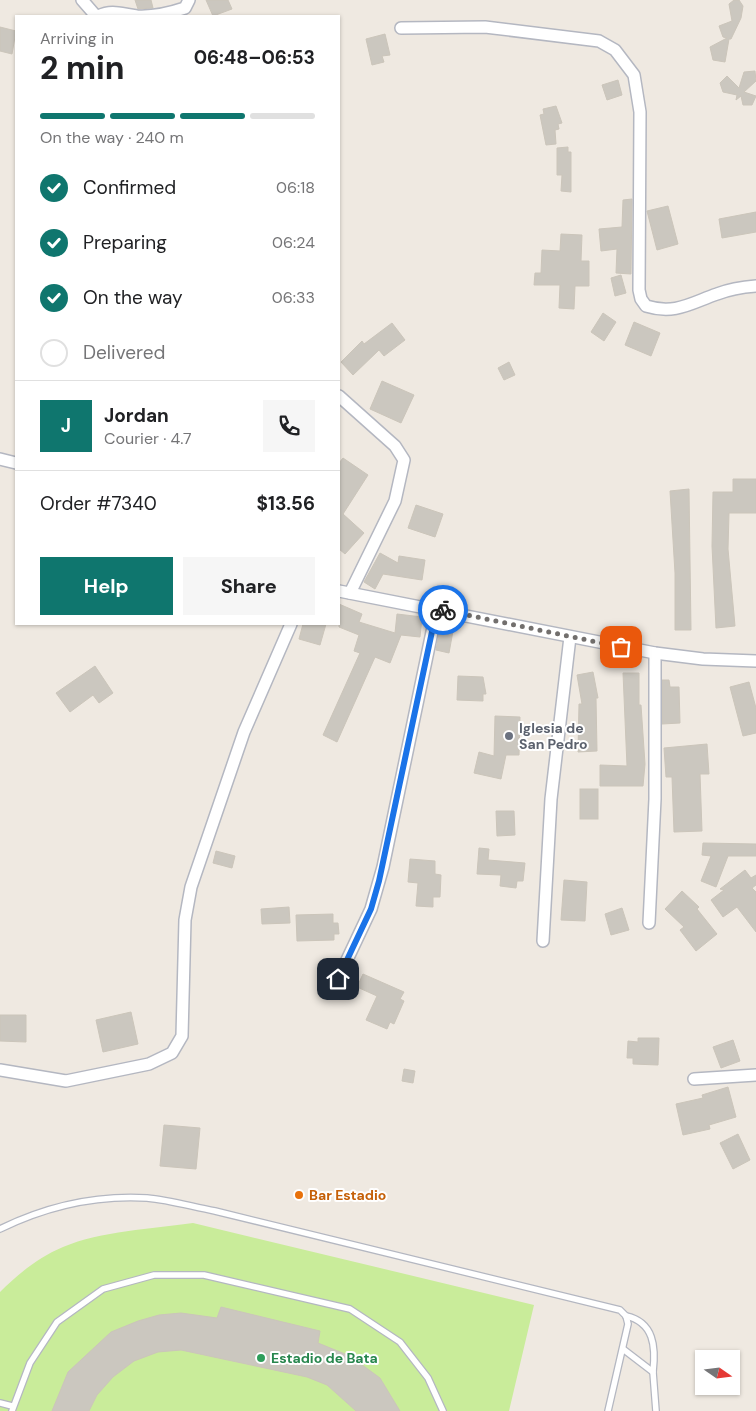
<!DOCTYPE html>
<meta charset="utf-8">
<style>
:root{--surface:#fff;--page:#f6f6f6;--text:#202124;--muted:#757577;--line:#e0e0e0;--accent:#0f766e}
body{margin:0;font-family:"DM Sans",sans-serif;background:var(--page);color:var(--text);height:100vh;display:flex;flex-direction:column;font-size:19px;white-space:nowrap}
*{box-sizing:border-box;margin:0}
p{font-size:16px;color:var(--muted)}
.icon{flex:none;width:28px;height:28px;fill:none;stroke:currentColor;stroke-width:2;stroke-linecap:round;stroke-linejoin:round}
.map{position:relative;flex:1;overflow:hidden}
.sheet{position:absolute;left:15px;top:15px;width:325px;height:610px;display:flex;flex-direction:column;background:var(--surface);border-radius:0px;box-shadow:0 1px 4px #0004}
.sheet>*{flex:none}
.needle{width:32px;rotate:104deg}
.buttons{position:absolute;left:695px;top:1350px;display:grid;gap:10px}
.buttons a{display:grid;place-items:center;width:45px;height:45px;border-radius:0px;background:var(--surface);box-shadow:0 1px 4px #0004;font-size:25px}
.pin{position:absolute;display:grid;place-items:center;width:42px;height:42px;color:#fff;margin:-21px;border-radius:10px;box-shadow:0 2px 8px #0006}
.courier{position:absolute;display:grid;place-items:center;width:50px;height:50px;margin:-25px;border:4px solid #1a73e8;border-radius:50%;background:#fff;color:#222;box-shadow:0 1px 6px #0007}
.head em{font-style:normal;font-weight:700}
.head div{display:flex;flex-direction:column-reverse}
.head{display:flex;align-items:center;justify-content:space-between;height:85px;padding:0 25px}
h1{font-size:32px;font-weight:700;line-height:38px}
.bar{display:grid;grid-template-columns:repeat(4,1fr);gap:8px 5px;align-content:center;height:60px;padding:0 25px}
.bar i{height:6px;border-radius:4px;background:var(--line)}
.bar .on{background:var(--accent)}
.bar p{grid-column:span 4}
.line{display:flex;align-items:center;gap:12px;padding:0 25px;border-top:1px solid var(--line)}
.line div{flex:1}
.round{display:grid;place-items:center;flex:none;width:52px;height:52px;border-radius:0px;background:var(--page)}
ol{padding:0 25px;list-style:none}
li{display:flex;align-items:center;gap:15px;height:55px}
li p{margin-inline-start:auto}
li .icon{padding:5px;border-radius:50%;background:var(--accent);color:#fff;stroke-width:4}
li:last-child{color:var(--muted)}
li i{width:28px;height:28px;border:2px solid var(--line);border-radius:50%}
.action{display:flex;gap:10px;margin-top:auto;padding:10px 25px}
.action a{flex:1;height:58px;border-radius:0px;background:var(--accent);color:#fff;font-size:20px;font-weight:700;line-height:58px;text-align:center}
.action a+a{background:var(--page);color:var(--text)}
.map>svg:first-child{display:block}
</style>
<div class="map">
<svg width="756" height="1411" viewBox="0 0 756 1411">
<rect width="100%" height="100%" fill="#efe9e1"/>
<path fill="#c9ec9a" d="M193 1223 534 1305 509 1411H0V1292C18 1274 39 1257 63 1247 101 1231 152 1229 193 1223Z"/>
<g fill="#cbc7bf" stroke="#cbc5ba">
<polygon points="135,0 151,0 153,8 138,9"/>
<polygon points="206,0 228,0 232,9 213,16"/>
<polygon points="734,0 739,0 743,6 741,18 731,39 729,39 725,62 713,60 710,47 727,38 723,37 719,26 732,21 729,4"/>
<polygon points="0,27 16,31 12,54 0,51"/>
<polygon points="385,34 390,55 382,56 384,62 372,65 366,39"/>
<polygon points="755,71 756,81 744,92 756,96 752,105 743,105 741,96 736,100 737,95 723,92 720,83 727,76 739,88 744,72"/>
<polygon points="618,80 622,95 607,100 602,85"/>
<polygon points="556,106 562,123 558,124 559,129 555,130 556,144 546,145 540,115 544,114 543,109"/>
<polygon points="568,147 568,152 571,152 571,192 561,191 562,175 557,175 557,148"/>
<polygon points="632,199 631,274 616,273 617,249 601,251 599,229 622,227 623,200"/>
<polygon points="668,206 678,244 657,250 647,211"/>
<polygon points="756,212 756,232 722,238 719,219"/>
<polygon points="561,234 582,235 581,261 589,261 589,286 575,286 574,309 559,308 560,285 534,285 535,273 541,273 542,250 560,251"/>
<polygon points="621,275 626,293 615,296 611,278"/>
<polygon points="603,313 616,322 604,341 591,332"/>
<polygon points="634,322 660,333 651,356 625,345"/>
<polygon points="392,323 405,340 384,356 379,350 353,375 341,362 362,341 364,344"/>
<polygon points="509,362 515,375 504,380 498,368"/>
<polygon points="382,381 414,395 401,423 370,409"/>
<polygon points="343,458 368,475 343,514 364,533 345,554 339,549 339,463"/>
<polygon points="733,479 756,479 756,513 729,513 728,549 735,626 716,628 712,546 713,492 733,492"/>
<polygon points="689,489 691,630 675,630 675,573 670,491"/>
<polygon points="416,505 443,514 435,537 408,528"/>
<polygon points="380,553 398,563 399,556 425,560 422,580 383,574 375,589 364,582"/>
<polygon points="339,604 362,614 359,622 395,633 397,614 422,617 420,637 401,635 390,663 375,657 337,742 323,735 360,653 354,651 359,635 339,627"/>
<polygon points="303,624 326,624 320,645 299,639"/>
<polygon points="440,629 453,631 449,653 436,650"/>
<polygon points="95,666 113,693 99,703 93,695 70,712 56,693"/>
<polygon points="593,672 598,698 596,698 597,751 578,752 579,704 582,704 577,675"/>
<polygon points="623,673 639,673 639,705 641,705 645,764 643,786 600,786 600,765 627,766"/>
<polygon points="458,676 483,677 486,694 483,694 483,701 457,700"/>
<polygon points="662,680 669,680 670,687 679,687 680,723 662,724"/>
<polygon points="749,682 756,708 756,733 743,736 730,687"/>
<polygon points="495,716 520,717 519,755 506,755 501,779 474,773 479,752 494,756"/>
<polygon points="707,744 709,774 700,774 702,831 674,832 672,777 666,777 664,748"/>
<rect x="580" y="789" width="18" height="30"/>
<polygon points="496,811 514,811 515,835 497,836"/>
<polygon points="703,843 756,844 756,856 728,856 716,887 701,881 711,856 702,855"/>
<polygon points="479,848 489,849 488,860 525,863 523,881 517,881 516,888 500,886 501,875 477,874"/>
<polygon points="216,851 235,856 232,868 213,863"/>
<polygon points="410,859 435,861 435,874 441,875 440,897 433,897 433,907 416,906 418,883 408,882"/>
<polygon points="745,870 751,878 756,875 756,885 752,888 756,892 756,932 737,907 723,917 711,900 724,890 720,889"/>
<polygon points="564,880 587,882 585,921 561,920"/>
<polygon points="682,891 699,907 697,909 717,934 696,951 680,930 684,927 665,909"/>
<polygon points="289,907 290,923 262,924 261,909"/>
<polygon points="622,908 629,930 611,935 605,914"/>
<polygon points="333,914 333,923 338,923 339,934 334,934 334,940 297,941 296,915"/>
<polygon points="363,974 404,992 400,999 404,1001 394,1024 390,1022 387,1029 366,1020 377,996 357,987"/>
<polygon points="131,1012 138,1044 103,1052 96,1020"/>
<polygon points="0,1015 26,1015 26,1042 0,1041"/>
<polygon points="638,1038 659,1038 658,1065 633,1064 633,1058 627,1058 628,1041 638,1042"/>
<polygon points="733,1040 740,1061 721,1068 713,1047"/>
<polygon points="404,1069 415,1071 413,1083 402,1081"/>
<polygon points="728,1087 736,1117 709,1125 710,1129 683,1135 676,1104 703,1098 702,1095"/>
<polygon points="164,1125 200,1128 196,1169 160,1166"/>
<polygon points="738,1134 750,1160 733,1169 720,1143"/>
<polygon points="221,1307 320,1331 318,1343 350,1356 380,1378 400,1411 356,1411 327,1385 307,1377 181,1350 158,1352 134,1361 113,1377 97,1395 89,1411 52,1411 68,1372 111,1332 138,1321 159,1315 181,1313 217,1318"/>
</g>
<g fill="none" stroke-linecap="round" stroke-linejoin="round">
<defs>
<g id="lane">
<path d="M0 1229C45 1207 96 1195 147 1198 170 1200 193 1207 215 1211L620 1310 626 1316 628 1324 608 1411"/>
<path d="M626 1316C654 1322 656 1347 653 1372"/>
<polyline points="623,1349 653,1372 656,1411"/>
<polyline points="0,1403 12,1406"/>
<polyline points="12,1411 30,1363 57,1322 103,1289 154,1275 204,1275 350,1309 400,1342 428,1378 443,1411"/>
</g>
<g id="street">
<polyline points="82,0 96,16"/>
<path d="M98 16C113 9 121 14 137 16 154 17 170 13 185 8L189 0"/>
<path d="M401 28 485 27 599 41 615 50 634 75 640 112 639 290 641 299 646 306C675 315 691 303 717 294 730 289 743 287 756 286"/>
<polyline points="339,396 395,446 404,460 395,501 350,593"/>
<polyline points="0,459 16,463"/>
<polyline points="339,591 655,653 703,659 756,661"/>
<polyline points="649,923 655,799 655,653"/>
<polyline points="543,941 551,799 570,637"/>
<polyline points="338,979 371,909 383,867 437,608"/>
<polyline points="0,1070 66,1081 149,1064 172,1053 182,1036 185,920 191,887 244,732 291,624"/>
<polyline points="694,1079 756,1075"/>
</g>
</defs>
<use href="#lane" stroke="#b4b7c1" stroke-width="8"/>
<use href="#street" stroke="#b4b7c1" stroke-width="14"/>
<use href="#lane" stroke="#fff" stroke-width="5.5"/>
<use href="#street" stroke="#fff" stroke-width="11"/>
</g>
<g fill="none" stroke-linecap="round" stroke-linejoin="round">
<polyline stroke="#726f6d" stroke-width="5" stroke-dasharray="0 9" points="443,610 621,647"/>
<polyline stroke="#1a73e8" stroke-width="6" points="338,979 371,909 379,881 437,608 443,610"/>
</g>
<circle fill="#6b7280" stroke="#fff" stroke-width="2" cx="509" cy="736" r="5"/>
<circle fill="#e8710a" stroke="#fff" stroke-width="2" cx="299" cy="1195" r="5"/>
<circle fill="#2e9e5b" stroke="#fff" stroke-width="2" cx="261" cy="1358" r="5"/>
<g text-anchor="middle" stroke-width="4" stroke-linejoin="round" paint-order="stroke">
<g font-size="14" font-weight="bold" fill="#5b616d" stroke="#fff" text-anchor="start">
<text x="519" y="733">Iglesia de<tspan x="519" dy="16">San Pedro</tspan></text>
</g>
<g font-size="14" font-weight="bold" fill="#c56008" stroke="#fff" text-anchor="start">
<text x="309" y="1200">Bar Estadio</text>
</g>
<g font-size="14" font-weight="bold" fill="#27864d" stroke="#fff" text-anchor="start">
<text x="271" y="1363">Estadio de Bata</text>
</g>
</g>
</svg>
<div class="buttons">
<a><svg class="needle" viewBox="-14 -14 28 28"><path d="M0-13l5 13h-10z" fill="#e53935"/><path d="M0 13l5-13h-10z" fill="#757577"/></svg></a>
</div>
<div class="pin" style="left:621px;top:647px;background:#ea580c"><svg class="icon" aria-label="bag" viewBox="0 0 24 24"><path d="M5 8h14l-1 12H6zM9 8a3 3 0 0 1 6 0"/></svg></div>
<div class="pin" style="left:338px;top:979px;background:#1f2937"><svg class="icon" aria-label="home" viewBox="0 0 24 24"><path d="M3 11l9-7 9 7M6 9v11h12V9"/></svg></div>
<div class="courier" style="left:443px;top:610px"><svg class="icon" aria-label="bike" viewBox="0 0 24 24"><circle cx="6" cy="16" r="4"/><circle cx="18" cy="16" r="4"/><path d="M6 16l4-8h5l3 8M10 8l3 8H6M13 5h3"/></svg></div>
<section class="sheet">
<div class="head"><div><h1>2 min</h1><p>Arriving in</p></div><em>06:48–06:53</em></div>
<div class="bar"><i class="on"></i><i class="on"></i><i class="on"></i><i></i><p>On the way · 240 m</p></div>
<ol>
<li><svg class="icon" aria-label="check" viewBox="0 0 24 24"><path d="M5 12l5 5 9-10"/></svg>Confirmed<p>06:18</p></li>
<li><svg class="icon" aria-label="check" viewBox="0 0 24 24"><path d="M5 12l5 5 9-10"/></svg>Preparing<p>06:24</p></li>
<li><svg class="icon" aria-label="check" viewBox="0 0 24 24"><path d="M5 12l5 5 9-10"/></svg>On the way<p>06:33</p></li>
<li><i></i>Delivered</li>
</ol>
<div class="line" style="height:90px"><b class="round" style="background:var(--accent);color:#fff">J</b><div><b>Jordan</b><p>Courier · 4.7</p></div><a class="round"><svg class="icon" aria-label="phone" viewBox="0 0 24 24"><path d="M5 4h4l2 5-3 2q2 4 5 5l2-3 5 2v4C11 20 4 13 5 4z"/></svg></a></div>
<div class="line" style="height:65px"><div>Order #7340</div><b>$13.56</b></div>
<div class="action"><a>Help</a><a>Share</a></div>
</section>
</div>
